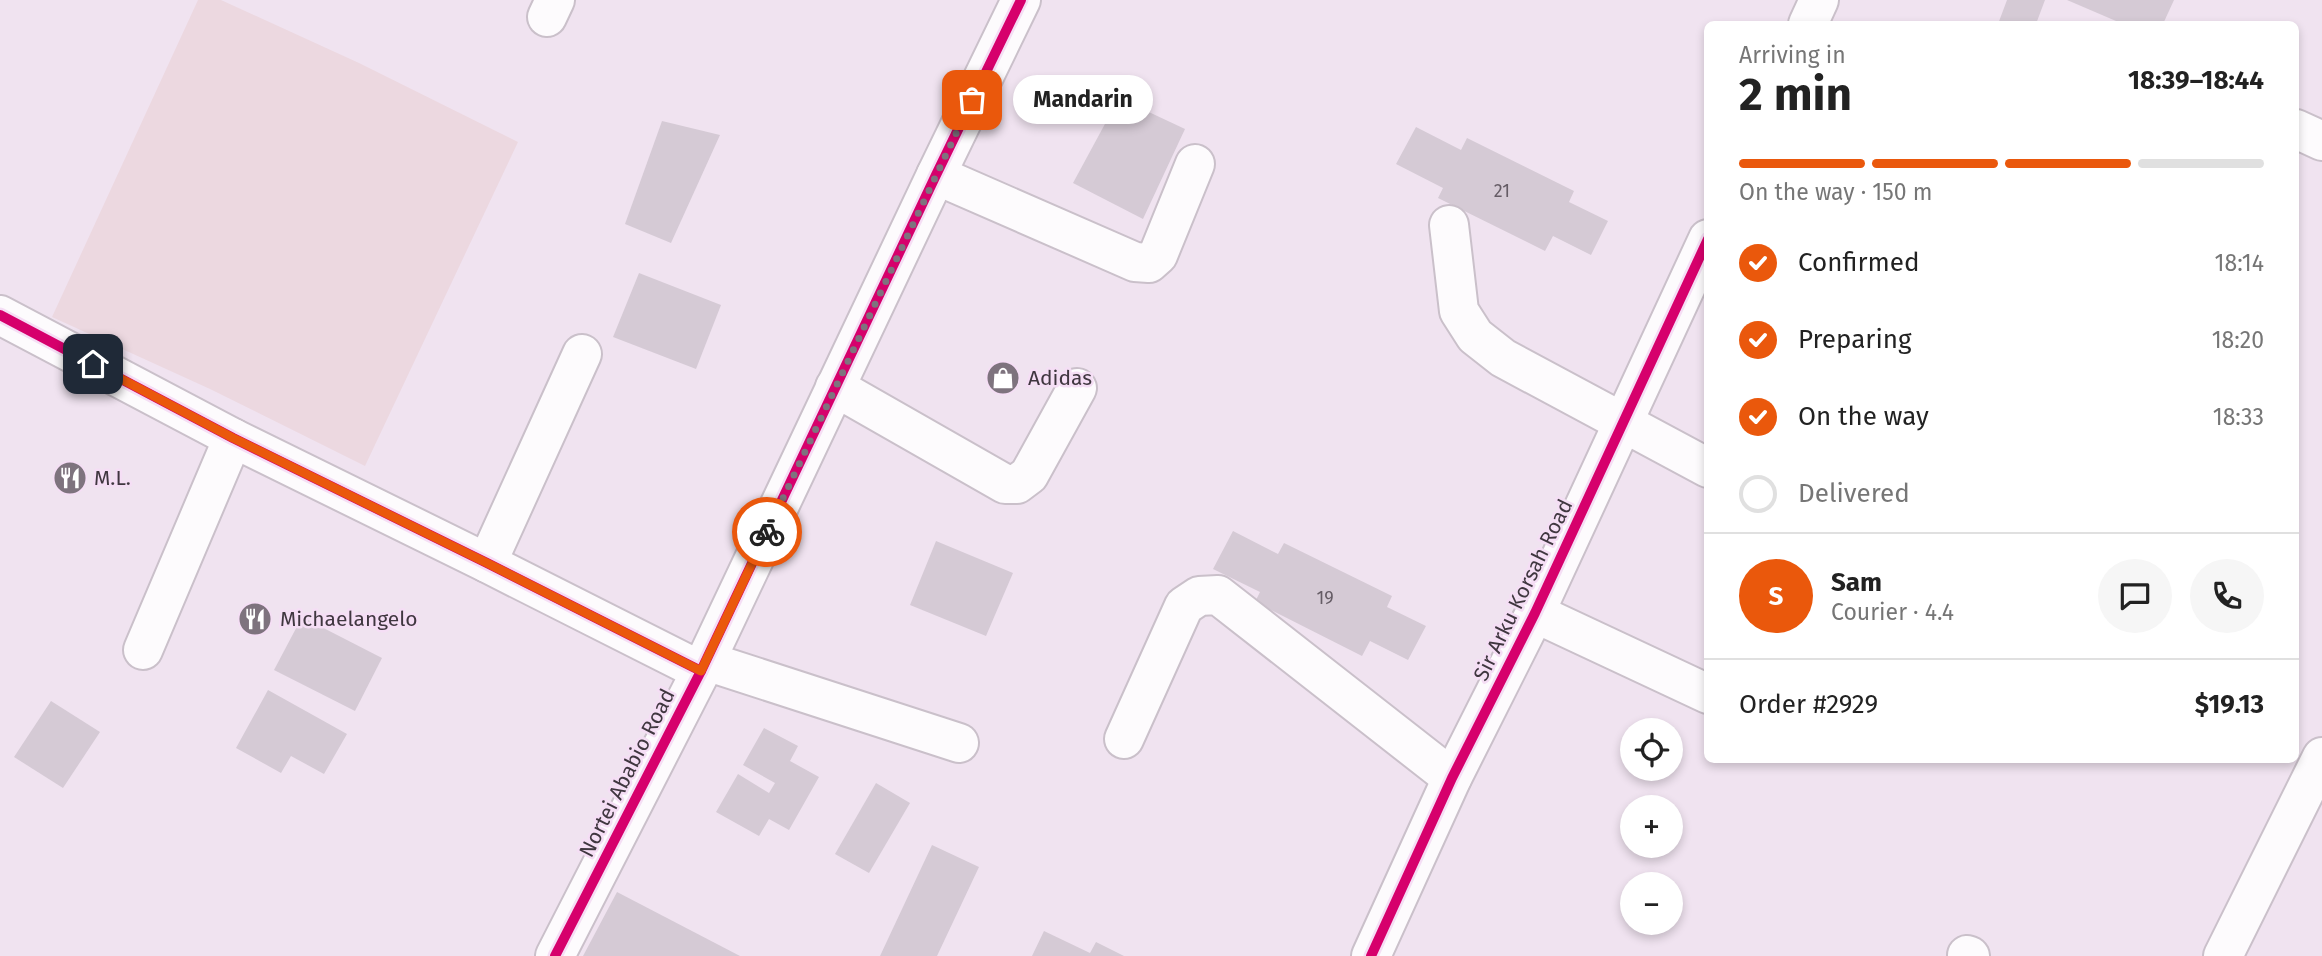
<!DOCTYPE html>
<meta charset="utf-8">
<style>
:root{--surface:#fff;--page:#f6f6f6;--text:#222;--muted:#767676;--line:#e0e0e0;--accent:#ea580c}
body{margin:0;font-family:"Fira Sans",sans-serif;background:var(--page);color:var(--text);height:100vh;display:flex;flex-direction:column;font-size:26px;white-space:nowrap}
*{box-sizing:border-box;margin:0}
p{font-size:23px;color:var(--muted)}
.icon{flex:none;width:38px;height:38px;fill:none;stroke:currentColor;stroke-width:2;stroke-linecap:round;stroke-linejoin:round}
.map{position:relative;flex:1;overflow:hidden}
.drawer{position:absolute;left:1704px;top:21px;width:595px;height:742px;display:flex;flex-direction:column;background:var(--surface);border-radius:10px;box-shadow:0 4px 10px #0003}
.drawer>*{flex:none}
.buttons{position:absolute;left:1620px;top:718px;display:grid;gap:14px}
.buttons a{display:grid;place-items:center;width:63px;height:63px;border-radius:50%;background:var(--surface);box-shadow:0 4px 10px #0003;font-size:35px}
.pin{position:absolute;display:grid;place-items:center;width:60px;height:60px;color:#fff;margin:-30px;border-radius:14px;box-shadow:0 4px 10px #0006}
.courier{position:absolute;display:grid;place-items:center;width:70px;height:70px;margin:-35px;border:5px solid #ea580c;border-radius:50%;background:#fff;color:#222;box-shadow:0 2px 9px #0007}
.bubble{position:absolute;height:49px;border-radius:24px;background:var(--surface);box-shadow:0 4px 10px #0003;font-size:23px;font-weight:700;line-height:49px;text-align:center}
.headline em{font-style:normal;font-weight:700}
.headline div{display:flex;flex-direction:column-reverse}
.headline{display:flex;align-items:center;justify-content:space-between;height:119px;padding:0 35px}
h1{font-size:46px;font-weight:700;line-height:52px}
.bar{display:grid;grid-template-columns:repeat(4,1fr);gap:10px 7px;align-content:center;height:84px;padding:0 35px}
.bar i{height:9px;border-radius:5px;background:var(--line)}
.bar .active{background:var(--accent)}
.bar p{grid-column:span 4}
.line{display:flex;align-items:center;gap:18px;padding:0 35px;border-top:2px solid var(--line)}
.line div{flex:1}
.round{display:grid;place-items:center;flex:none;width:74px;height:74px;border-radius:37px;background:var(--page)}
ol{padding:0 35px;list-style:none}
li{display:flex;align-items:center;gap:21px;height:77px}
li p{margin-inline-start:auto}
li .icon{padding:7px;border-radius:50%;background:var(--accent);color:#fff;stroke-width:4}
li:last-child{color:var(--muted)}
li i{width:38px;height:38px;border:4px solid var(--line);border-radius:50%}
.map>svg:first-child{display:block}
</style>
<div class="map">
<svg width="2322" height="956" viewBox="0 0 2322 956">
<rect width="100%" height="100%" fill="#f0e3f0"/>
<polygon fill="#ecd8e0" points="198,0 221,0 359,63 518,142 365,466 210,389 52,317"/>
<g fill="#d5cad5">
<polygon points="2007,0 2045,0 2036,24 1998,24"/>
<polygon points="2067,0 2174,0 2163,24 2123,24"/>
<polygon points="1119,98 1185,129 1143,219 1073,183"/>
<polygon points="662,121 720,135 671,243 625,224"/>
<polygon points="1416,127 1461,150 1467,138 1574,191 1569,202 1608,221 1591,255 1553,236 1545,251 1438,198 1443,188 1396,164"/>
<polygon points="639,273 721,305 696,369 613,337"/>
<polygon points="1233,531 1278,554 1284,543 1392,596 1387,607 1426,626 1408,660 1370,641 1362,656 1255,602 1260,592 1213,569"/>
<polygon points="936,541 1013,573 986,636 910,605"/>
<polygon points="302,617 382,658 355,711 274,670"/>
<polygon points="268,690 347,734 324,774 291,756 281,773 236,748"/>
<polygon points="51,701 100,732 63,788 14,757"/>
<polygon points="764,728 798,746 790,761 819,777 789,830 769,819 759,836 716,812 738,774 769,793 775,783 743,765"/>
<polygon points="876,783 910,803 869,873 835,854"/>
<polygon points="932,845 979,867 937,956 880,956"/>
<polygon points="617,892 740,956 583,956"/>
<polygon points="1044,931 1090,953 1096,942 1124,956 1032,956"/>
</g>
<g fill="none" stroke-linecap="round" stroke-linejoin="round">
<defs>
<g id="minor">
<polyline points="547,17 555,0"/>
<polyline points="1808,24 1819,0"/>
<polyline points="2296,129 2322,141"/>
<polyline points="936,175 1135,262 1149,263 1158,255 1195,164"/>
<polyline points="1449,225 1459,311 1475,336 1503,358 1708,468"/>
<polyline points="0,315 233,438 487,563 701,671"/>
<polyline points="835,387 1005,484 1017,484 1029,475 1077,388"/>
<polyline points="487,563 582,354"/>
<polyline points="1535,613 1708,694"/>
<polyline points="143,650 233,438"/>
<polyline points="706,661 959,743"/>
<polyline points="1124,739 1184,606 1199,596 1218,595 1452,778"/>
<polyline points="1967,955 1970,956"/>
<polyline points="555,956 701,671 936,175 1021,0"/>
<polyline points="1371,956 1452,778 1535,613 1708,239"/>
<polyline points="2223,956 2322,757"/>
</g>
</defs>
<use href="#minor" stroke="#cac0ca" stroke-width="42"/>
<use href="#minor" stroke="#fdfbfd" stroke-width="38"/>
<defs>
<g id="cycleway">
<polyline points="0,315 233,438 487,563 701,671"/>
<polyline points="555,956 701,671 936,175 1021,0"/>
<polyline points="1371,956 1452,778 1535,613 1708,239"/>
</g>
</defs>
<use href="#cycleway" stroke="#f5def5" stroke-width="15"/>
<use href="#cycleway" stroke="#d6006c" stroke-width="10"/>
</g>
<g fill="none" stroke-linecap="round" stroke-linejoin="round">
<polyline stroke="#7e737e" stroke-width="7" stroke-dasharray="0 12.6" points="767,532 972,100"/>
<polyline stroke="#ea580c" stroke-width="9" points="93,364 233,438 487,563 701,671 767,532"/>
</g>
<defs>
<symbol id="shop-disc" viewBox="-11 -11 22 22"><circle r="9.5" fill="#7e737e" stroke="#f5def5"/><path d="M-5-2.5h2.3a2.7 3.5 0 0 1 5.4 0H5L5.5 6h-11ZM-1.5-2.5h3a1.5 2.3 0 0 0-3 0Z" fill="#fff"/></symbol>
<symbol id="restaurant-disc" viewBox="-11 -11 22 22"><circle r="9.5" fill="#7e737e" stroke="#f5def5"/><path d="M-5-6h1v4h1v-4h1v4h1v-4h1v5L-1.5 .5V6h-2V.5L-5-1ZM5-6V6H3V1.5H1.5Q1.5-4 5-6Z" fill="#fff"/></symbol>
</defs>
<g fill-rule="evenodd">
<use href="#shop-disc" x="984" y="359" width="38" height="38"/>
<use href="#restaurant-disc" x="51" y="459" width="38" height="38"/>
<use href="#restaurant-disc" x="236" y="600" width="38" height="38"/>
</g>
<g text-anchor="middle" stroke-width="5" stroke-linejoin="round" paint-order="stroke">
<g font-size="18" fill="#655c65">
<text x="1502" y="197">21</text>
<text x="1325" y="604">19</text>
</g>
<g font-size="21" fill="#403740" stroke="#f5def5" text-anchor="start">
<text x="1028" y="385">Adidas</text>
<text x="94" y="485">M.L.</text>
<text x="280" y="626">Michaelangelo</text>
</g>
<g font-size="21" fill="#403740" stroke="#f5def5">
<text transform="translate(1523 590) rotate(-64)" y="7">Sir Arku Korsah Road</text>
<text transform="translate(627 773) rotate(-63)" y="7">Nortei Ababio Road</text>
</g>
</g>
</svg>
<div class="buttons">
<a><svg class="icon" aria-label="locate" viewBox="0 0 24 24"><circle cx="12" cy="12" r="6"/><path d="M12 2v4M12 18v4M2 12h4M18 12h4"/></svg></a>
<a>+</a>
<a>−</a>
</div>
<div class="pin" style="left:972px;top:100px;background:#ea580c"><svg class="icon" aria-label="bag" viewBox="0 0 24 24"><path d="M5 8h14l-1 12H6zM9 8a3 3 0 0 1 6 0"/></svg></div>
<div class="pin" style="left:93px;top:364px;background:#1f2937"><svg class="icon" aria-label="home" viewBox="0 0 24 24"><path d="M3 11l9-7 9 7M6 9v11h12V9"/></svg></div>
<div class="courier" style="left:767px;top:532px"><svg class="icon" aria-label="bike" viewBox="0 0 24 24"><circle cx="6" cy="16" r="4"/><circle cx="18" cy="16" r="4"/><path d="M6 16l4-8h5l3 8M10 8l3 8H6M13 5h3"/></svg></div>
<div class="bubble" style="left:1013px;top:75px;width:140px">Mandarin</div>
<section class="drawer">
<div class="headline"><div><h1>2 min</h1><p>Arriving in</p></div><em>18:39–18:44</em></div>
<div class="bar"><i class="active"></i><i class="active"></i><i class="active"></i><i></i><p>On the way · 150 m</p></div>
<ol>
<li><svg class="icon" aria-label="check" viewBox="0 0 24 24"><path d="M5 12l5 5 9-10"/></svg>Confirmed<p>18:14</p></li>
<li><svg class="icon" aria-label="check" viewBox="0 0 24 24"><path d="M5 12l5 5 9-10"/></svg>Preparing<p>18:20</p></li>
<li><svg class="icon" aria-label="check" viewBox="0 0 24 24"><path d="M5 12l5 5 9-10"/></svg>On the way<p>18:33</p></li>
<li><i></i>Delivered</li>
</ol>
<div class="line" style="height:126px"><b class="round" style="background:var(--accent);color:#fff">S</b><div><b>Sam</b><p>Courier · 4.4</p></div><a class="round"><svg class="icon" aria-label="chat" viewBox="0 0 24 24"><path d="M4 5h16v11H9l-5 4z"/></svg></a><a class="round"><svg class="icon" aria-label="phone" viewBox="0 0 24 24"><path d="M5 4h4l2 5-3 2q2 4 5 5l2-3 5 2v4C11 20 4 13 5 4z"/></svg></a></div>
<div class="line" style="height:91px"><div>Order #2929</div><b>$19.13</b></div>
</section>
</div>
